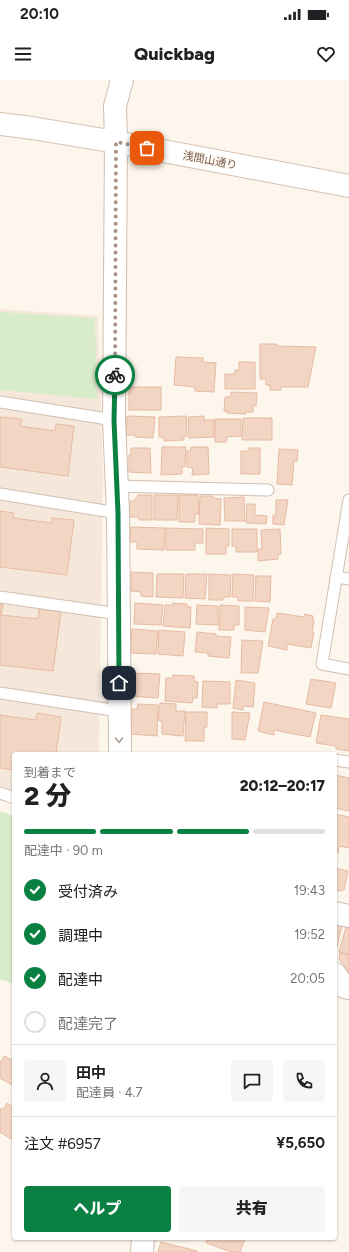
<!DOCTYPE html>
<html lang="ja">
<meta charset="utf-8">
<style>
:root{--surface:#fff;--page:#f6f6f6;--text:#202124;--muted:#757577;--line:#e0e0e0;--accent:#0b8043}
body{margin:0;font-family:Figtree,"Noto Sans JP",sans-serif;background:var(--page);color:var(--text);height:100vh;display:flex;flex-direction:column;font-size:15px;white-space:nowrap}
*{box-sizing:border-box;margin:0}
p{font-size:13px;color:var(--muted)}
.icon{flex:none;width:22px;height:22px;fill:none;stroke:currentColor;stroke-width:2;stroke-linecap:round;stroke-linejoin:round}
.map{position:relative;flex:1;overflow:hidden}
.sheet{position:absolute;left:12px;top:672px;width:325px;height:488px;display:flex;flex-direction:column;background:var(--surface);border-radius:4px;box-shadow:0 1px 3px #0004}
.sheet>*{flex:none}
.pin{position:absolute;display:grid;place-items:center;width:34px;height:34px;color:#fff;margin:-17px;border-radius:8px;box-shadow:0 2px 6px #0006}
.courier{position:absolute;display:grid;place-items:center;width:40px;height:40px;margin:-20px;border:3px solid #0b8043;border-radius:50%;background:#fff;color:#222;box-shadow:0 1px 5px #0007}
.headline em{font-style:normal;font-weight:800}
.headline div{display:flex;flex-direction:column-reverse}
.headline{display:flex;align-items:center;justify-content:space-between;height:68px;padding:0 12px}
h1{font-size:26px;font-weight:800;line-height:30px}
.bar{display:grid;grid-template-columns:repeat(4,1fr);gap:6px 4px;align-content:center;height:48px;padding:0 12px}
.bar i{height:5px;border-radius:3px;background:var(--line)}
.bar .active{background:var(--accent)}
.bar p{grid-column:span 4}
.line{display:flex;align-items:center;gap:10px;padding:0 12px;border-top:1px solid var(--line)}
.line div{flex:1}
.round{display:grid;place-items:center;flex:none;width:42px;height:42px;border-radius:4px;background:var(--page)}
ol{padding:0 12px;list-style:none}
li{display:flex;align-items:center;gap:12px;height:44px}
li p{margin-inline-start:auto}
li .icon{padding:4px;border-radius:50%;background:var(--accent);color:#fff;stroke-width:4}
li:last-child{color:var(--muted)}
li i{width:22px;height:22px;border:2px solid var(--line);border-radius:50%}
.button{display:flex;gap:8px;margin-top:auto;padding:8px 12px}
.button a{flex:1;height:46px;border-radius:4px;background:var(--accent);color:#fff;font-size:16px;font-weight:800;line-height:46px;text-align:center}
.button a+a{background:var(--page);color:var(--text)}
.status{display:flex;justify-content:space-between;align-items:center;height:28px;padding:0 20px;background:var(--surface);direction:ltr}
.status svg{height:11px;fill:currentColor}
header{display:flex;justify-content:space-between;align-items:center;height:52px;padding:0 12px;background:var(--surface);font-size:18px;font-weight:800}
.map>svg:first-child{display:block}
</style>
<div class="status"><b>20:10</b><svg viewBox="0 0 49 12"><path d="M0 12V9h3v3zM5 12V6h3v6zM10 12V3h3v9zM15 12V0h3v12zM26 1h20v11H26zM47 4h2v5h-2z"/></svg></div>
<header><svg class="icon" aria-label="menu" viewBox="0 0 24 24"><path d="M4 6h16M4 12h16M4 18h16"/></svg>Quickbag<svg class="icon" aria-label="heart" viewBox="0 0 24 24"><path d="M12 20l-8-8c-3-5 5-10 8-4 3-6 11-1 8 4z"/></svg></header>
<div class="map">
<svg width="349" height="1172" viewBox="0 0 349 1172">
<rect width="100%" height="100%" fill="#fdf6ec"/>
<polygon fill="#f5e8da" points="0,229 98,236 103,398 99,674 14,674 14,723 0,719"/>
<g fill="#d8ecc9">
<polygon points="0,232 95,238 97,319 0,310"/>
<polygon points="0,731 14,736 14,904 0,899"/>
</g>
<g fill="#f3d5c3" stroke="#e6bba3">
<polygon points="260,264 277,264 277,266 316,267 308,307 281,307 281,310 270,310 270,305 266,305 266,299 260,299"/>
<polygon points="176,277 203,278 203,282 216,283 214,312 195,311 195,307 174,305"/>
<polygon points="239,282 255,282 255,309 225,309 225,294 235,294 235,290 239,290"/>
<rect x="129" y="307" width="32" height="23"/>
<polygon points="231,312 257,313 256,326 253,325 253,332 246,332 246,334 227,333 227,331 224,331 225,317 230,317"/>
<polygon points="127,336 155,337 153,358 135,357 135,355 126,355"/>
<polygon points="186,336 187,356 184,356 184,360 164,361 164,357 159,357 159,337"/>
<polygon points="204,336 204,340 214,340 214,357 189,358 188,337"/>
<polygon points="0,337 22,339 20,346 55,351 56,344 74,346 68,396 0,387"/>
<polygon points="243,338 272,338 272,360 242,360"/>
<polygon points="215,339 241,339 241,356 227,357 226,362 215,362"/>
<polygon points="162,367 186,367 185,387 182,386 182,394 161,395"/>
<polygon points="191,367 208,367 209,394 192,395 193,388 187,387 187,371 190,371"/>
<polygon points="131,368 150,368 151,393 129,392 129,375 131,375"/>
<polygon points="249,368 260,368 260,394 241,394 241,371 249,371"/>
<polygon points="279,369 298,370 297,381 294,381 292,405 277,404"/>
<polygon points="138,415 152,415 152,440 139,440 139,437 129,437 129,421 134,421"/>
<polygon points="154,415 178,415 177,440 154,440"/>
<polygon points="179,415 198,415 199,434 195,434 195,442 179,442"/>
<polygon points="200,416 213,416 213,418 221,419 220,445 199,444"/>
<polygon points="244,417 245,441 225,441 224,418"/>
<polygon points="276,420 288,420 284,445 273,444 273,435 276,435"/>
<polygon points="247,424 255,424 255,435 267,436 266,444 246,443"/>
<polygon points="0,431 14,433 13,438 52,443 52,438 74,440 67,495 0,487"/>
<polygon points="131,447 165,448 164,470 137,469 137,462 130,462"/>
<polygon points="166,448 203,449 203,463 195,463 195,470 166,470"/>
<polygon points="206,448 229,449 229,466 226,466 226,474 206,474"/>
<polygon points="232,449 257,449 257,472 236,472 236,466 232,466"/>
<polygon points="280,449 281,474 278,474 278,479 258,481 258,469 262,469 261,450"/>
<polygon points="131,492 153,493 153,517 141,516 141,512 131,511"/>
<polygon points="157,494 184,494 183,518 156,517"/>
<polygon points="186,494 207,494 205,519 185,518"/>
<polygon points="209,494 231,495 230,517 223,517 223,520 209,520"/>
<polygon points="233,494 254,495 253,521 238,521 238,517 232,517"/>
<polygon points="256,496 271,496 270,522 255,521"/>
<polygon points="135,523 163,525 161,545 134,544"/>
<polygon points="173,523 187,524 187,527 191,527 190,548 163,546 165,525 173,525"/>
<polygon points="0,524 3,524 1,535 38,539 39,529 61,532 53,591 0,585"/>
<polygon points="197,525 218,526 218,545 196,544"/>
<polygon points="220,525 239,526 239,545 234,545 234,550 219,550"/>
<polygon points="245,527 269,528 265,552 245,550"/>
<polygon points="277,533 304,537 305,534 313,536 313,541 314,541 312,552 314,552 311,568 287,564 287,570 268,566 273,539 276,539"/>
<polygon points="132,549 158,551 156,574 130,573"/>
<polygon points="159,550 185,552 183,576 158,574"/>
<polygon points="197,552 216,554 216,556 231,557 229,578 208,576 208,573 195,572"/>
<polygon points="242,560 263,561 258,593 241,593"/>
<polygon points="129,593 160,594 158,618 128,616"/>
<polygon points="173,595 194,596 194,601 198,602 197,618 193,618 192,623 165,621 166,598 173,598"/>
<polygon points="311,599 336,603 331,628 306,624"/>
<polygon points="236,600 255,603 253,627 243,626 243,630 233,628"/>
<polygon points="203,601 230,602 230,624 217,624 217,628 202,627"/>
<polygon points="264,622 316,633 310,657 274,650 274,655 258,651"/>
<polygon points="160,623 176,624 176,631 185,631 183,656 162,654 162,641 158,640"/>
<polygon points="138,624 158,625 157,656 131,654 132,629 137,629"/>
<polygon points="186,632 207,632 207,647 204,647 204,661 185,661"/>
<polygon points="232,632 250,633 245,660 232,659"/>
<polygon points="37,633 61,637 56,674 14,674 14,690 0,688 0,635 36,640"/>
<polygon points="321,635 349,639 349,671 336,669 336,666 316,663"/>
<polygon points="335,695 349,698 349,731 335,728"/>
<polygon points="335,734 349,737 349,768 339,766 338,773 335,772"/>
<polygon points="335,788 348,791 344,810 341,810 341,811 335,810"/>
<polygon points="335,844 342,845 337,867 335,866"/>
<polygon points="346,847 349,847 349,874 339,872"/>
<polygon points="340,873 349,875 349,892 339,879"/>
<polygon points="4,976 14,981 14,1006 0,998 0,983"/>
<polygon points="7,1023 14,1028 14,1054 11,1059 0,1052 0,1028 3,1030"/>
<polygon points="208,1158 245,1158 240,1172 232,1172 206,1163"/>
<polygon points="161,1162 197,1171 197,1172 158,1172"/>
</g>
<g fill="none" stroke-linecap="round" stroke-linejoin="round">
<defs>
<g id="lane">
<polyline points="0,322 114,340"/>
<polyline points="117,406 268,410"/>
<polyline points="0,414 118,433"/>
<polyline points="349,420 322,584 349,589"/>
<polyline points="336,497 349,499"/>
<polyline points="0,517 119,534"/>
<polyline points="0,613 119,631"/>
<polyline points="335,680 349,682"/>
<polyline points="0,713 14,718"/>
</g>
<g id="street">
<polyline points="120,674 118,433 114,340 116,62 115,26 122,0"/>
<polyline points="335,833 349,836"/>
<polyline points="335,894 344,907 349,908"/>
<polyline points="142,1172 143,1158"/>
</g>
<polyline id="secondary" points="0,44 32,48 116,62 349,106"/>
</defs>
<use href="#lane" stroke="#d1beb0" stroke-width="13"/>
<use href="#street" stroke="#d1beb0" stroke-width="24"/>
<use href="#secondary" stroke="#d6c0b0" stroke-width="24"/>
<use href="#lane" stroke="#fff" stroke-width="11"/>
<use href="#street" stroke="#fff" stroke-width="22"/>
<use href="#secondary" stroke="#fff" stroke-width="22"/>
</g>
<defs><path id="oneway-chevron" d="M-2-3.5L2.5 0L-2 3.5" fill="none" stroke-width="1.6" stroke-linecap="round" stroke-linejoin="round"/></defs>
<use stroke="#af9d94" href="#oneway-chevron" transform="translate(119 660) rotate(89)"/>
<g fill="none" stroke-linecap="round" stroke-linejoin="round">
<polyline stroke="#a89285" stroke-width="4" stroke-dasharray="0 7.2" points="115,295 116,62 147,68"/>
<polyline stroke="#0b8043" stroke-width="5" points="115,295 114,340 118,433 119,603"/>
</g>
<g text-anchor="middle" stroke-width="3" stroke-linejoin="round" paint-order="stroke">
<g font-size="11" fill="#7a5c4d" stroke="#fffaf3">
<text transform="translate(210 80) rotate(11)" y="4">浅間山通り</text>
</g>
</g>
</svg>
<div class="pin" style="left:147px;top:68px;background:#ea580c"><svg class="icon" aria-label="bag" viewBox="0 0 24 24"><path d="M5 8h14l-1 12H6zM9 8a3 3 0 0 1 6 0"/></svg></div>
<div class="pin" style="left:119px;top:603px;background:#1f2937"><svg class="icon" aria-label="home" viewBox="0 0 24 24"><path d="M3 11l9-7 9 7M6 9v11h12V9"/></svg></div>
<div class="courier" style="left:115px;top:295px"><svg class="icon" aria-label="bike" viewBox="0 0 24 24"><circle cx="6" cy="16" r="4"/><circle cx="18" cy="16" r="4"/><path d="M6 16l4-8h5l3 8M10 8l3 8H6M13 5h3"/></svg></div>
<section class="sheet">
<div class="headline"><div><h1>2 分</h1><p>到着まで</p></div><em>20:12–20:17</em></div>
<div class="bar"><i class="active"></i><i class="active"></i><i class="active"></i><i></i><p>配達中 · 90 m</p></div>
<ol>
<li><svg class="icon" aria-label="check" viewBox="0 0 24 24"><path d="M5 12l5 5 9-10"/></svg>受付済み<p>19:43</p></li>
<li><svg class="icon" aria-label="check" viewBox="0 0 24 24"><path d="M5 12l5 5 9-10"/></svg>調理中<p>19:52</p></li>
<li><svg class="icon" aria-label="check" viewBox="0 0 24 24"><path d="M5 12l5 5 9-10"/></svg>配達中<p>20:05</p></li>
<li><i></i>配達完了</li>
</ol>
<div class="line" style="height:72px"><a class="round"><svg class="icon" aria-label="person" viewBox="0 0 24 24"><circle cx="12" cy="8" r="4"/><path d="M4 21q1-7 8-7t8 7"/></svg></a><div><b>田中</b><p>配達員 · 4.7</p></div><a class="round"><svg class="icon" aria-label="chat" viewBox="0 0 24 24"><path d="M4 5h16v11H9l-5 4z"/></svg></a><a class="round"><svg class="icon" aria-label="phone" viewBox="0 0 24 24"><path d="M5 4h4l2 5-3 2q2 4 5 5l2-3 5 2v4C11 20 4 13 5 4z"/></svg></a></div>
<div class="line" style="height:52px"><div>注文 #6957</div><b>¥5,650</b></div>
<div class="button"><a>ヘルプ</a><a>共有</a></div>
</section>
</div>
